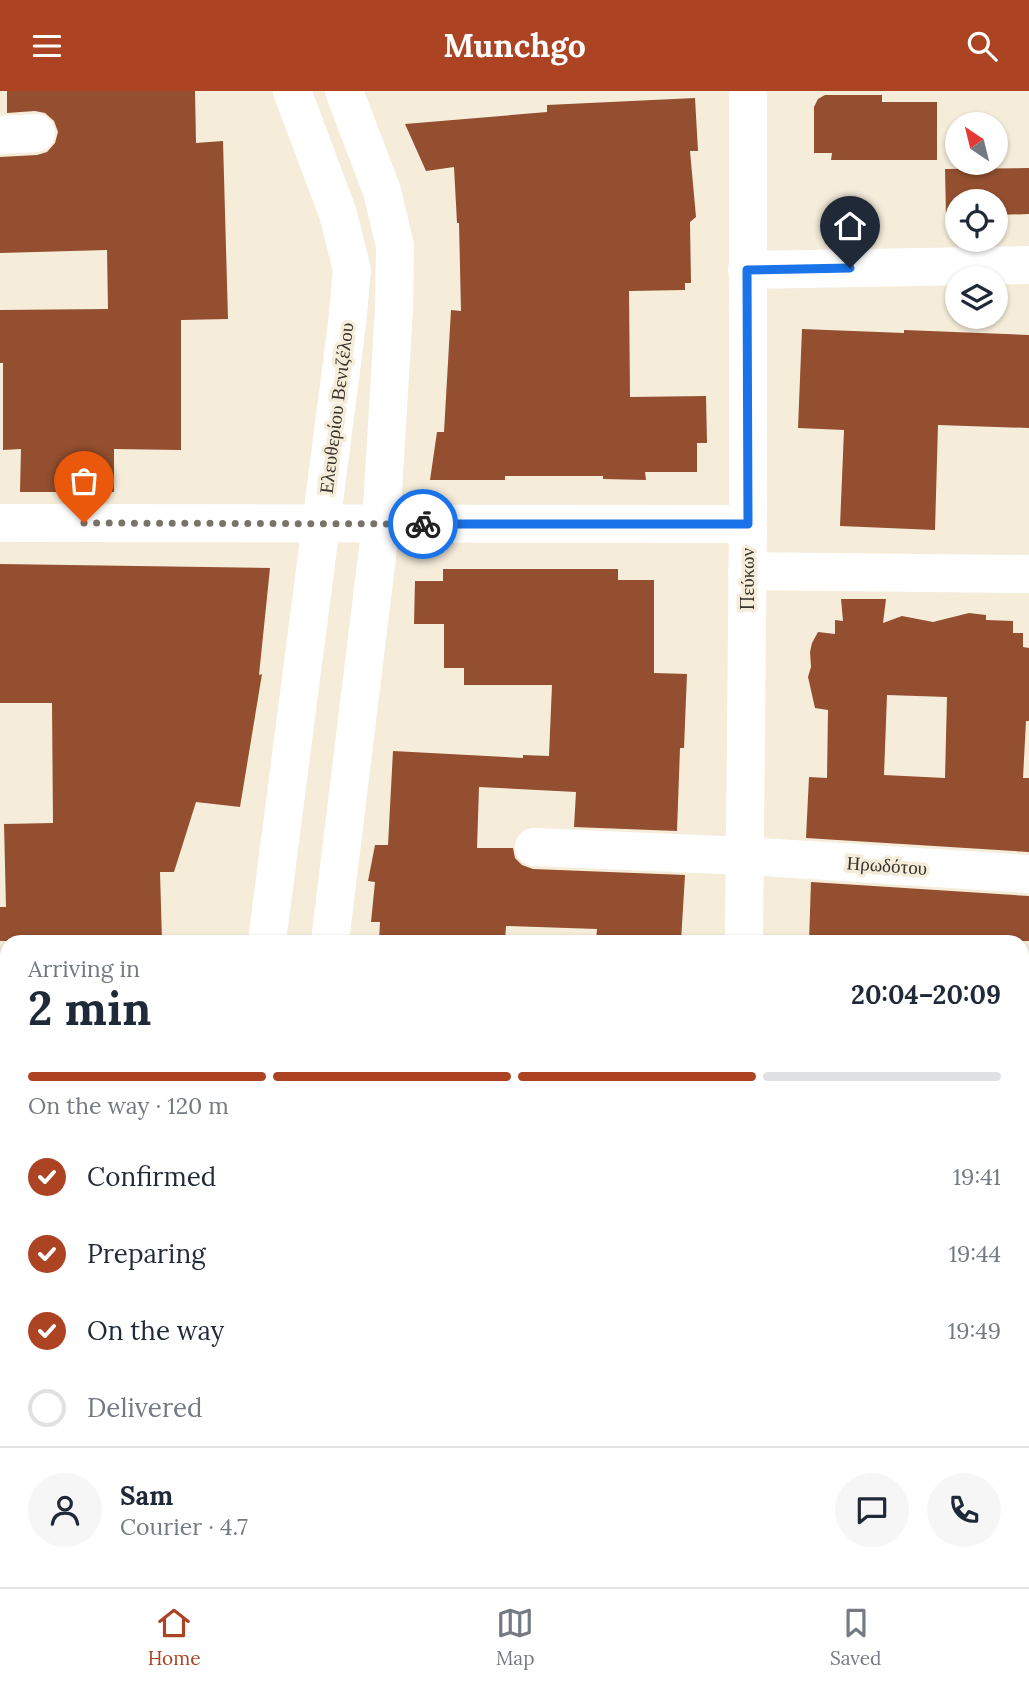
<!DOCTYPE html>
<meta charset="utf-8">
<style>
:root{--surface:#fff;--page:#f6f6f7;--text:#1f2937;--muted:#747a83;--line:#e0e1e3;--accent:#ac4424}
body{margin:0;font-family:Lora,serif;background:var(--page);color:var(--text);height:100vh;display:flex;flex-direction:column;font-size:26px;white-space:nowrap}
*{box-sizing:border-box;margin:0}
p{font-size:23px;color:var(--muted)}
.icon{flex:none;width:38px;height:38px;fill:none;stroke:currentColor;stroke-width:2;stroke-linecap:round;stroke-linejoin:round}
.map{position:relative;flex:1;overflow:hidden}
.details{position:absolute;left:0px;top:844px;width:1029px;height:653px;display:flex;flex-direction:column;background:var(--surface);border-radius:21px 21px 0 0;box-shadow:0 2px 5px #0004}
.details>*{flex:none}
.needle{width:46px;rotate:325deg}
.tools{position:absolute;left:945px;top:21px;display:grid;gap:14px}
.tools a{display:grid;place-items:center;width:63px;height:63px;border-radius:50%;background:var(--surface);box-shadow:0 2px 5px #0004;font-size:35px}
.pin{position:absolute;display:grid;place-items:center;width:60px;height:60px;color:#fff;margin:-72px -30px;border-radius:50% 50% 50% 0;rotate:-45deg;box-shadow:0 0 7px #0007}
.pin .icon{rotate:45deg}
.courier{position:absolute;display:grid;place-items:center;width:70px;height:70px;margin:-35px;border:5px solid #1a73e8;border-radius:50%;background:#fff;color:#222;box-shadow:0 2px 9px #0007}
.summary em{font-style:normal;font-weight:700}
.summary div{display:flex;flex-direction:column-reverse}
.summary{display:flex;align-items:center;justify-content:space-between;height:119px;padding:0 28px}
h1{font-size:46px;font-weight:700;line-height:52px}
.bar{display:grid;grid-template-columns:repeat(4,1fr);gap:10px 7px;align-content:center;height:84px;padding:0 28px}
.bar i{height:9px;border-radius:5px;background:var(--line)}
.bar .selected{background:var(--accent)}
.bar p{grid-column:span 4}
.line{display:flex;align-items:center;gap:18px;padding:0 28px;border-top:2px solid var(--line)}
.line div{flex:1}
.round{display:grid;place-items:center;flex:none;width:74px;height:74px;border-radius:37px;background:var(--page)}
ol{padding:0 28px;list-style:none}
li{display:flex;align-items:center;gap:21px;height:77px}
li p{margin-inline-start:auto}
li .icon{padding:7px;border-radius:50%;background:var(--accent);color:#fff;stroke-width:4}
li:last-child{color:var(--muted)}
li i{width:38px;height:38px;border:4px solid var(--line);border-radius:50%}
header{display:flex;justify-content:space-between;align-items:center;height:91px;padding:0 28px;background:var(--accent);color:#fff;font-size:32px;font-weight:700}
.tabs{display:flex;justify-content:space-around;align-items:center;height:98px;border-top:2px solid var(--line);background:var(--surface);font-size:19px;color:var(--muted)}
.tabs a{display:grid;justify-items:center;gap:4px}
.tabs .selected{color:var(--accent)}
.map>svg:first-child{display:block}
</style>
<header><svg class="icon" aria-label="menu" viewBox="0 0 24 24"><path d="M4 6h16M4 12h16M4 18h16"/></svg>Munchgo<svg class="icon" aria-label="search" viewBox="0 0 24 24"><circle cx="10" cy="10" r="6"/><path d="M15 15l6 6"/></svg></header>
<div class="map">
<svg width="1029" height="1496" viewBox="0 0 1029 1496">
<rect width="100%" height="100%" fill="#f5ecda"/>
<g fill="#934f2f" fill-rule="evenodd">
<polygon points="7,0 195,0 196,52 223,50 228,228 181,229 181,359 114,358 114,401 20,401 21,358 3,359 3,272 0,272 0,219 108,218 107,159 0,162 0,66 37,64 47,61 55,52 58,41 54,30 45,22 35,20 7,22"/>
<polygon points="825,4 882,4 882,11 937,11 937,69 831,69 832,62 814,62 814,16 818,8"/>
<polygon points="695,7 698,60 690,60 696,126 690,131 691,192 685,192 685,199 629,200 630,306 706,305 707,352 697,352 697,381 645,381 646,389 603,388 603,385 505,385 505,389 430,389 437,341 444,341 451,219 461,220 459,132 457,132 454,76 426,80 405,33 547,21 547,14"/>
<polygon points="1029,77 1029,123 996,124 996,110 957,110 957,124 946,125 945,78"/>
<polygon points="802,238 904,242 904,239 1029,244 1029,337 938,334 935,439 840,435 844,339 798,337"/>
<polygon points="0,473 270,477 259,584 262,583 240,716 196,711 174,781 160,781 162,850 0,850 0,816 6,816 4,733 53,732 52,612 0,612"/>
<polygon points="443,478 618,478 618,489 654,489 654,582 687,583 684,657 680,657 677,740 574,736 576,701 479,696 477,757 513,757 515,767 522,774 533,778 685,784 681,850 596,850 597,838 506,835 505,850 379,850 380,831 371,831 375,791 368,790 375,754 388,754 393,660 523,667 523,664 549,665 552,594 464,594 464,577 444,577 444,533 414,533 415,490 443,490"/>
<path d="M841 508H886L883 532 902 525 933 531 969 522 986 524V529L1013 530V542H1023V556L1029 557V630H1026L1023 687H1029V761L806 747 809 686 827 687 828 619 815 617 808 586 811 576 810 561 812 552 818 541 835 543V529L843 530ZM887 604 947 606 945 687 884 684Z"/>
<polygon points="811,791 1029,805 1029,850 809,850"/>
</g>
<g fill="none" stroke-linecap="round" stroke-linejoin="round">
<g stroke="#fff" stroke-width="38">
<polyline points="0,44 36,42"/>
<polyline points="747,179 1029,174"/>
<polyline points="0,432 748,433"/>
<polyline points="747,480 1029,483"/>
<polyline points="534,756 745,765 1029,783"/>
<polyline points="267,850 347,233 352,179 338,123 292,0"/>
<polyline points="330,850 381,433 394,218 395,155 382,100 344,0"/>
<polyline points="744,850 748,433 748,0"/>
<polyline points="0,1009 7,1009"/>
<polyline points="1022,1186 1029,1160"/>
<polyline points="1022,1284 1029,1284"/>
<polyline points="0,1422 7,1422"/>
<polyline points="492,1489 492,1496"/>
<polyline points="157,1496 158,1489"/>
<polyline points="229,1496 230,1489"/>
<polyline points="734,1496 734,1489"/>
<polyline points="920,1496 920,1489"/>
</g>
</g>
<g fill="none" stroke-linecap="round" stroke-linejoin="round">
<polyline stroke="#797469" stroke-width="7" stroke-dasharray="0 12.6" points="84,432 423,433"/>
<polyline stroke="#1a73e8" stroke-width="9" points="423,433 748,433 747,179 850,177"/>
</g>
<g text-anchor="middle" stroke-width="7" stroke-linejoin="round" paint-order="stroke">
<g font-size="19" fill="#36332c" stroke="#f5ecda">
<text transform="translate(336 317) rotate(-83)" y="7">Ελευθερίου Βενιζέλου</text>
<text transform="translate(747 488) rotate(-90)" y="7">Πεύκων</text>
<text transform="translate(887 774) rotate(4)" y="7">Ηρωδότου</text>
</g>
</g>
</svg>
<div class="tools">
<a><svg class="needle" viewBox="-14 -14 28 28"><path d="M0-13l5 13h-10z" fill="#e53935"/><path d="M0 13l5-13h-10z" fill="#747a83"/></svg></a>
<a><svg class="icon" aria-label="locate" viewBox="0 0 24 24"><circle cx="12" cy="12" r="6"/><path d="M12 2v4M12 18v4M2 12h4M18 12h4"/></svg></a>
<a><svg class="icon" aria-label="layers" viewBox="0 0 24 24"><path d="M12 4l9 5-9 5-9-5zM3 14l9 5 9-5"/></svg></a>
</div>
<div class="pin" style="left:84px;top:432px;background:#ea580c"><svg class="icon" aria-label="bag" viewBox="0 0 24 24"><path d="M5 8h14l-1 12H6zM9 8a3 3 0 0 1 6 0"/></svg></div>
<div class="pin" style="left:850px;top:177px;background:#1f2937"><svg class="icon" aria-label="home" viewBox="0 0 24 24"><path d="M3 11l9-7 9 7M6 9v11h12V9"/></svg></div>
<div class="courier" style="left:423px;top:433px"><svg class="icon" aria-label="bike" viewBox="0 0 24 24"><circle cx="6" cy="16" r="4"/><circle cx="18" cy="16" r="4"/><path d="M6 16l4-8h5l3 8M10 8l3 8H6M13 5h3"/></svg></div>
<section class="details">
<div class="summary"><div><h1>2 min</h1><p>Arriving in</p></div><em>20:04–20:09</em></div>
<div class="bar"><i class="selected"></i><i class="selected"></i><i class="selected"></i><i></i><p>On the way · 120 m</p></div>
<ol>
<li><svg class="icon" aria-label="check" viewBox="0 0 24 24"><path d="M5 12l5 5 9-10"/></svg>Confirmed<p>19:41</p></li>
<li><svg class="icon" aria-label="check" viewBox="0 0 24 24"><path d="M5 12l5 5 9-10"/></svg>Preparing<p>19:44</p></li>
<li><svg class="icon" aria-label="check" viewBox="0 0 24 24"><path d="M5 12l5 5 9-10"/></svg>On the way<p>19:49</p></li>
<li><i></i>Delivered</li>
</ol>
<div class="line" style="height:126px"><a class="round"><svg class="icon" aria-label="person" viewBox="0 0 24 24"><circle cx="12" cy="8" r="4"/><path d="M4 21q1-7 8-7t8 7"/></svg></a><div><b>Sam</b><p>Courier · 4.7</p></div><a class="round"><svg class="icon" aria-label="chat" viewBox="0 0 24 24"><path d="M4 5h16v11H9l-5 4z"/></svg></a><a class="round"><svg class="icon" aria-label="phone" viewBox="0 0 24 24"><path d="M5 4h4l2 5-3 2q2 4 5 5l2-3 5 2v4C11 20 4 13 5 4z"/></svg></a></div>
</section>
</div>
<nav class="tabs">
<a class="selected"><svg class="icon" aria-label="home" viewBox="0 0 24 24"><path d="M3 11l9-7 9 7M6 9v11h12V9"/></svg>Home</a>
<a><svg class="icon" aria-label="map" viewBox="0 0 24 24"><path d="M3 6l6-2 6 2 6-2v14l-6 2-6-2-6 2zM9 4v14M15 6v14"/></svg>Map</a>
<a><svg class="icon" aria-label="saved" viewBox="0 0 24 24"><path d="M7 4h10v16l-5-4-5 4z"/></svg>Saved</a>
</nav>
